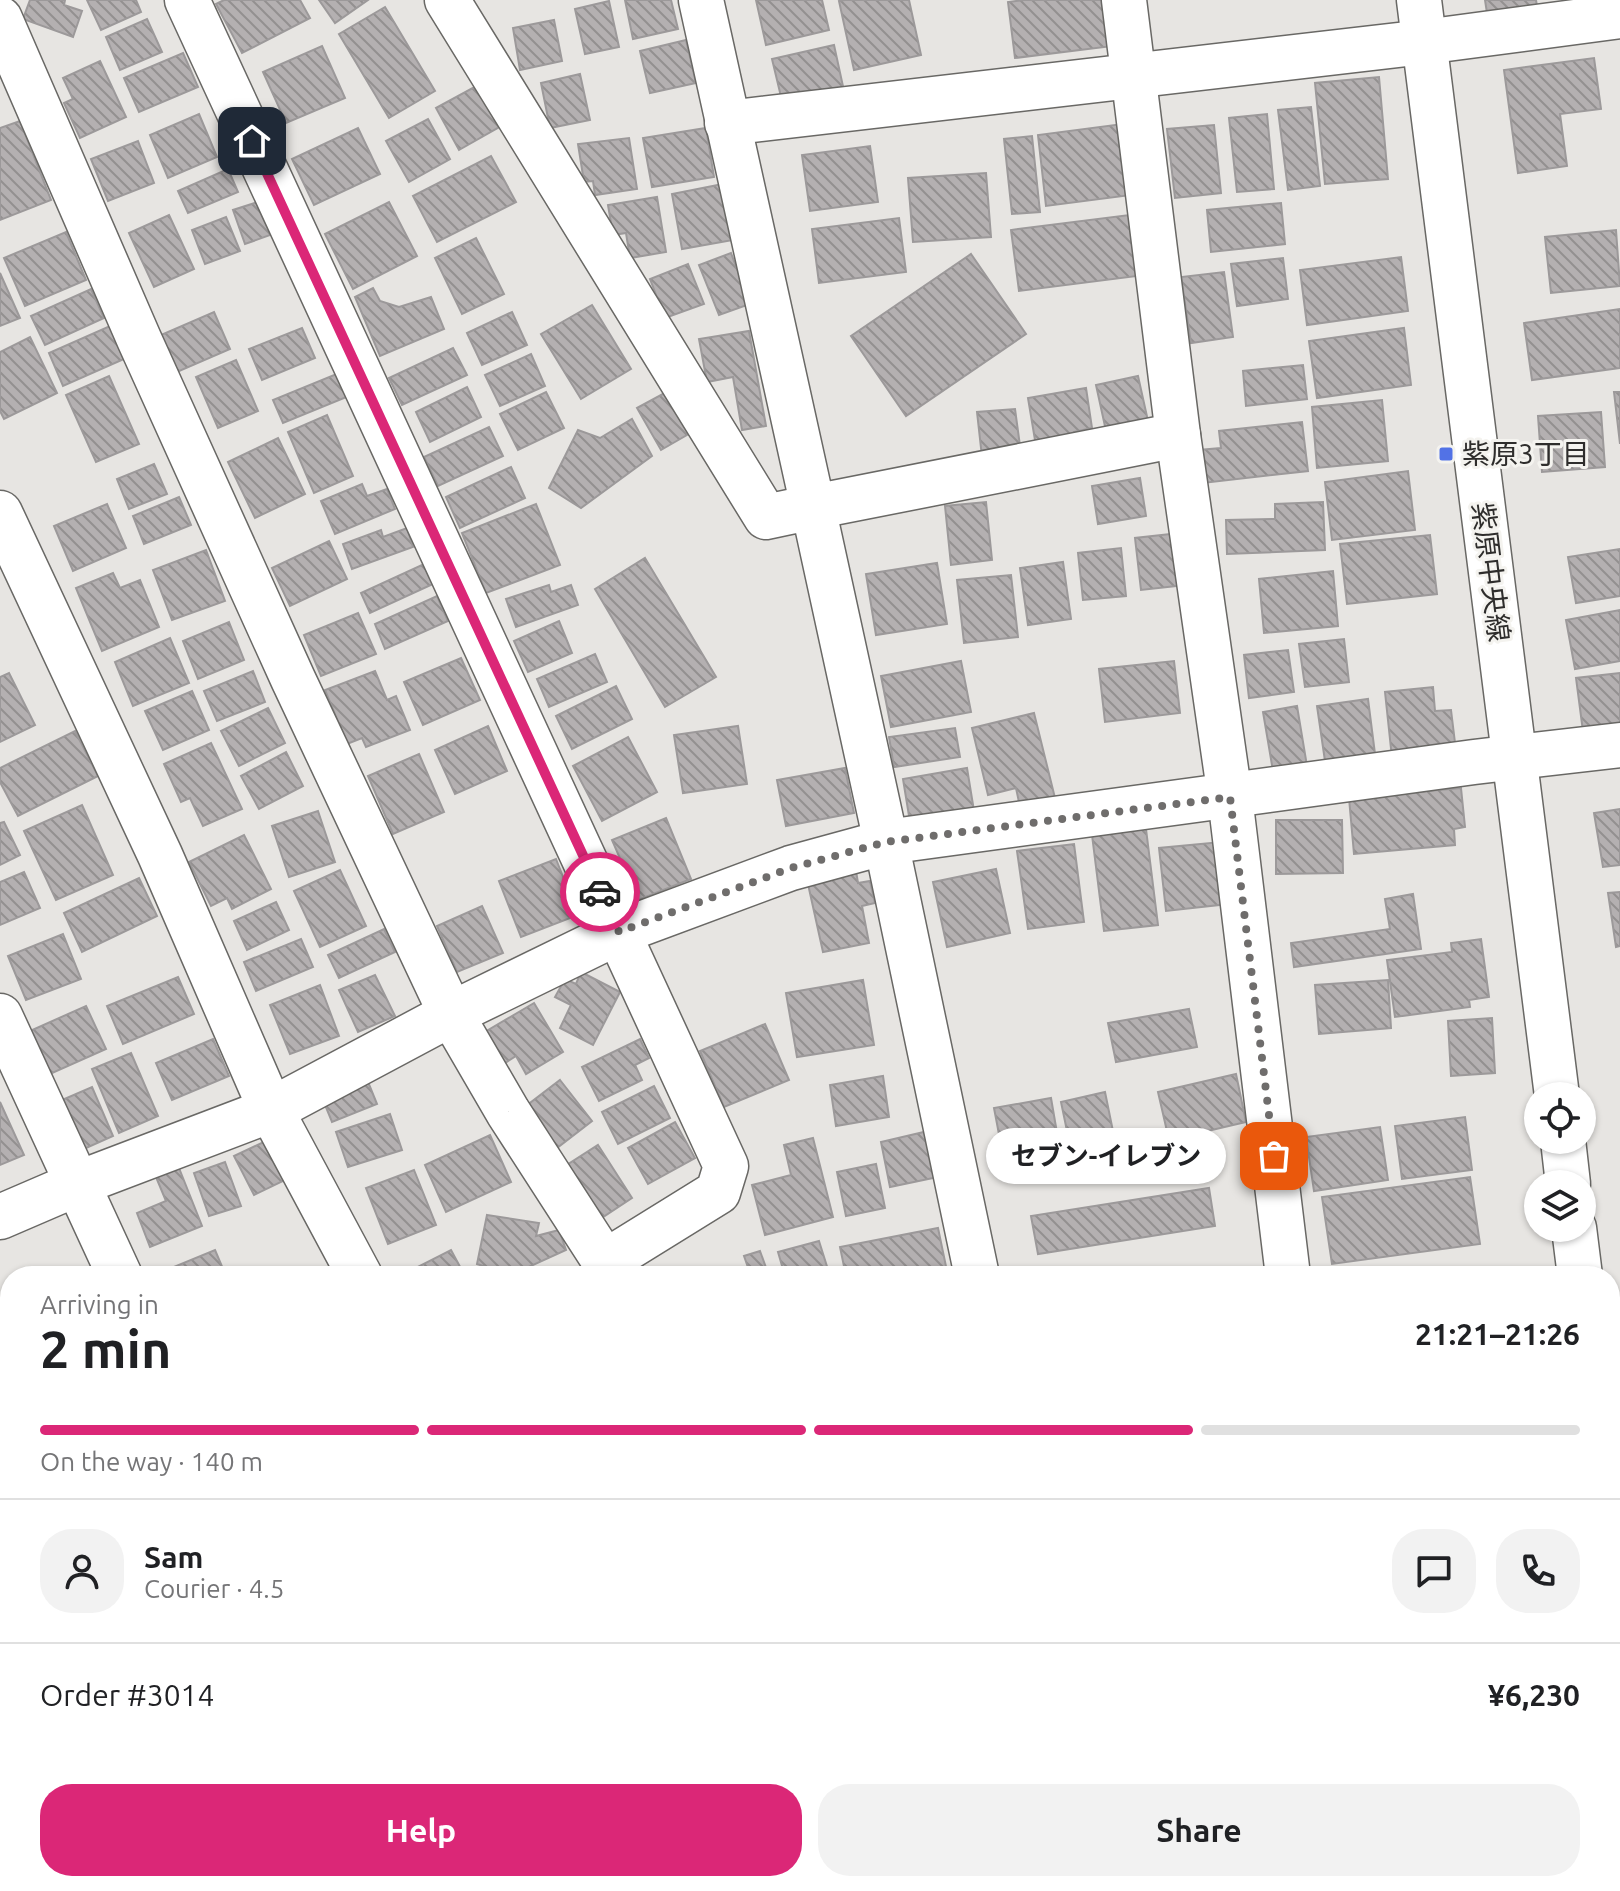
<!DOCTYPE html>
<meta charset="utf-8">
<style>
:root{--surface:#fff;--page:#f2f2f2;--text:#202124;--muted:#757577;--line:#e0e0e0;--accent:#db2777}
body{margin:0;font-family:Ubuntu,"Noto Sans JP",sans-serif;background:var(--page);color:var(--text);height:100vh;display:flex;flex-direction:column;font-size:30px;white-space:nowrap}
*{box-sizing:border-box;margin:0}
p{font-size:26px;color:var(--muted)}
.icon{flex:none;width:44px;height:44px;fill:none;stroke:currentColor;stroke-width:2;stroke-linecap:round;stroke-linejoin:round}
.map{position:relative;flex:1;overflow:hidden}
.sheet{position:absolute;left:0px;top:1266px;width:1620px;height:626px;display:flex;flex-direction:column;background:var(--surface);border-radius:32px 32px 0 0;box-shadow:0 2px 6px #0004}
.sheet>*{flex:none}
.fabs{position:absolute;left:1524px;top:1082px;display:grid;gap:16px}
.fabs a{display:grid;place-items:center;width:72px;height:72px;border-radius:50%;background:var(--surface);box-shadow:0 2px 6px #0004;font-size:40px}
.pin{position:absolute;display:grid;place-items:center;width:68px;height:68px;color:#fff;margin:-34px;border-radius:16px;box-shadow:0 4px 12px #0006}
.courier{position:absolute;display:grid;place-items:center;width:80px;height:80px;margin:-40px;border:6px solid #db2777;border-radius:50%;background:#fff;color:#222;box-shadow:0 2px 10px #0007}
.bubble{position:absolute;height:56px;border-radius:28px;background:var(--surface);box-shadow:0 2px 6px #0004;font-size:26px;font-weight:700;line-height:56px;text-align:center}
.summary em{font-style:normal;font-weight:700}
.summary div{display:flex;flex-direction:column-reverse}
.summary{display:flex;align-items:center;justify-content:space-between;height:136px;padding:0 40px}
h1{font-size:52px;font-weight:700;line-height:60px}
.bar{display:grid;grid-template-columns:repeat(4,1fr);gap:12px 8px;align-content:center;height:96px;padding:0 40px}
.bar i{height:10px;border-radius:6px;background:var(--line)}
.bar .current{background:var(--accent)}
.bar p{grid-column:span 4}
.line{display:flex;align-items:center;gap:20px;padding:0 40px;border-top:2px solid var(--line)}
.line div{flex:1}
.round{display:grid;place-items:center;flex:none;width:84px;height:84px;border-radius:32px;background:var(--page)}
.action{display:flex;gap:16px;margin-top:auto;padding:16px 40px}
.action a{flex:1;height:92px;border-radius:32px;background:var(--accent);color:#fff;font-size:32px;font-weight:700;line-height:92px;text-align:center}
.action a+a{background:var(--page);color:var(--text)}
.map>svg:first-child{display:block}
</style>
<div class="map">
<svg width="1620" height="1891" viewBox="0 0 1620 1891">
<defs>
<pattern id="building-back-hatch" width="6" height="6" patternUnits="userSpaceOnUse" patternTransform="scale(2)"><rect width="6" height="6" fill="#b4b0b1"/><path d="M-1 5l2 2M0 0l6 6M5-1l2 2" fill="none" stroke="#939090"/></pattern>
</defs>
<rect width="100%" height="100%" fill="#e7e5e2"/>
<g fill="url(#building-back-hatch)" stroke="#9c999a" stroke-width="2">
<polygon points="30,0 65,0 64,5 82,11 73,37 23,19"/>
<polygon points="87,0 136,0 141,12 101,30"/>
<polygon points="224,0 300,0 310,18 242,53 216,4"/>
<polygon points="319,0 368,0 335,23"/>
<polygon points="625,0 671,0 678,29 633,39"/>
<polygon points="756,0 822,0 829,30 766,45"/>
<polygon points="845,0 909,0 921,55 854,70 839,1"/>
<polygon points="1024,0 1107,0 1113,46 1015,58 1008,2"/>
<polygon points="1485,0 1536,0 1537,6 1487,13"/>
<polygon points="609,1 619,47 585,54 575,9"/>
<polygon points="385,7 435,91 389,118 339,34"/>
<polygon points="147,19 162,52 120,70 106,37"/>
<polygon points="554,20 562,61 520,70 513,28"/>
<polygon points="686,40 696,83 650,93 640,51"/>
<polygon points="834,45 844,91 783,105 772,59"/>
<polygon points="322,46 345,98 286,123 263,72"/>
<polygon points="183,53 198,87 139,112 124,78"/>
<polygon points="1594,58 1601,109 1560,114 1567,166 1518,173 1504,70"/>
<polygon points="100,61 126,117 80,138 64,103 73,99 63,78"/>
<polygon points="580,74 590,120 550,128 541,83"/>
<polygon points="1379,77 1388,179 1325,184 1315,83"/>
<polygon points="478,85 501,126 459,150 436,108"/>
<polygon points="1311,107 1320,186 1288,190 1278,110"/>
<polygon points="199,114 217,157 168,178 150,135"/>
<polygon points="1267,114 1274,189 1237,192 1229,118"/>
<polygon points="428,119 450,159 409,182 386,141"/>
<polygon points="20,121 51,200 0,220 0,128"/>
<polygon points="1130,123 1139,194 1046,206 1038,135"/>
<polygon points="1214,125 1221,193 1175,198 1167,129"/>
<polygon points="358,128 380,174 314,205 292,159"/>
<polygon points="706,128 714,177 652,187 643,138"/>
<polygon points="1032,136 1040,212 1012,214 1004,139"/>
<polygon points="629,138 637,189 595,195 593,181 584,182 578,144"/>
<polygon points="138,141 154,183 108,201 91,159"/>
<polygon points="870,146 878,202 810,211 802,155"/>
<polygon points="491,156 516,202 437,242 413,196"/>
<polygon points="228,169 238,192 188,213 178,191"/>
<polygon points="986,173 991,237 913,242 908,178"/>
<polygon points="723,184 733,240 682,249 672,194"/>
<polygon points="657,197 666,252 630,258 626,233 613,235 608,205"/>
<polygon points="261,201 273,234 245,244 233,210"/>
<polygon points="389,202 417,256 353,289 325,234"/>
<polygon points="1281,203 1285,244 1211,252 1207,210"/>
<polygon points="1145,213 1153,274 1019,291 1011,230"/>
<polygon points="169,215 194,269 154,287 129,233"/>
<polygon points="226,217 240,251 205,264 192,230"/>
<polygon points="899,218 906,272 819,283 812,229"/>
<polygon points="1616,230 1620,286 1551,293 1545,237"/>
<polygon points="66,232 86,280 25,306 4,258"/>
<polygon points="476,238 504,294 462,314 435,258"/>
<polygon points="731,253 750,304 719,315 699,265"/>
<polygon points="971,254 1026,334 906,416 851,336"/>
<polygon points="1401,257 1408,311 1307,325 1300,270"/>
<polygon points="1283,258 1288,299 1237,306 1231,264"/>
<polygon points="688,264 704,304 665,318 650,279"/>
<polygon points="1224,272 1233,337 1191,343 1181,277"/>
<polygon points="0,273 20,318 0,326"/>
<polygon points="373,288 380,301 399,307 431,297 444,329 380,356 355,297"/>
<polygon points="91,289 104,318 45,345 31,316"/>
<polygon points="592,305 631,369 581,399 541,334"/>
<polygon points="1620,309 1620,368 1532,380 1524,323"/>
<polygon points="214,312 230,349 177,372 161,335"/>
<polygon points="512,312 527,345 482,365 467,333"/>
<polygon points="110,326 124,359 63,386 49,353"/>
<polygon points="302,328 315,358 262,380 249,349"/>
<polygon points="1404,328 1411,385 1317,398 1309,341"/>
<polygon points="749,331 766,426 742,430 733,377 707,382 699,339"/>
<polygon points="30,337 57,393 4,419 0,411 0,352"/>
<polygon points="453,348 467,375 402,405 389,378"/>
<polygon points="531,354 545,386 500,406 485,375"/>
<polygon points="236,360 258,411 218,428 196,377"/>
<polygon points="1303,365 1307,399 1246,406 1243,371"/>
<polygon points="339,373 349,396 283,423 273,400"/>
<polygon points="109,376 139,444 96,462 66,395"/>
<polygon points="1138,376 1150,430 1108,440 1096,385"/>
<polygon points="467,387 481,417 430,442 416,412"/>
<polygon points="1086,388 1092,428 1074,432 1077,452 1038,458 1028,398"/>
<polygon points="670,390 694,431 661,450 637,408"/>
<polygon points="546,392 564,428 518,450 500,414"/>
<polygon points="1614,392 1620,392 1620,444"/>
<polygon points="1382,400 1388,461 1317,468 1312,407"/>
<polygon points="1015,409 1021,453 982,457 977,412"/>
<polygon points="1601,412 1605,467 1542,472 1538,416"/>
<polygon points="327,415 353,476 314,493 288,432"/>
<polygon points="632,419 652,456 581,508 549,488 578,430 600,438"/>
<polygon points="1302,422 1308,471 1203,483 1199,450 1221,448 1219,431"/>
<polygon points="489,427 503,456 438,486 424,457"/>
<polygon points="278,438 305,494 255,518 228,462"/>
<polygon points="154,464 167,494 129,509 117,479"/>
<polygon points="511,467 525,498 460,528 446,497"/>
<polygon points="1408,471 1415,530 1332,540 1325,482"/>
<polygon points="1140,478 1146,516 1098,524 1092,486"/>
<polygon points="362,484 367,496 387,489 395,509 335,534 321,501"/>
<polygon points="179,497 191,525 144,544 133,516"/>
<polygon points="986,502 992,560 951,565 945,506"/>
<polygon points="1323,502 1325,550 1227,554 1226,520 1275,519 1275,504"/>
<polygon points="107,504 126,548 73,571 54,526"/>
<polygon points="536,504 560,565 486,593 462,533"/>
<polygon points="407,528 413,547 352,569 343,544 381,530 383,537"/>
<polygon points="1188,532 1194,584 1141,590 1135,538"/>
<polygon points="1430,535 1437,594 1347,604 1340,544"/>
<polygon points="329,541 347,579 290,606 272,568"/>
<polygon points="1121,548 1126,596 1083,600 1078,553"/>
<polygon points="1620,549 1620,596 1576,603 1568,557"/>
<polygon points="206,550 225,601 172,620 153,570"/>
<polygon points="645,558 716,677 665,707 595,589"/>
<polygon points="1063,562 1071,619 1028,625 1020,568"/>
<polygon points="937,563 947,624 876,635 866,574"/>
<polygon points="424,564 433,584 370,613 361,593"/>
<polygon points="1333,571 1338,626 1264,633 1259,579"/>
<polygon points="113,573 120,588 140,580 159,627 102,651 76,588"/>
<polygon points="1011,575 1018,637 964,643 957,580"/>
<polygon points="549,585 551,592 571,585 578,605 516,627 506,599"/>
<polygon points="437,596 448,621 385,649 375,624"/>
<polygon points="1620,610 1620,661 1575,669 1566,620"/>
<polygon points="358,613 376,654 321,676 304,635"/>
<polygon points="559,621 572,653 528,672 514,641"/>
<polygon points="229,622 244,660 198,679 183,641"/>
<polygon points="170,638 189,683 133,706 115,662"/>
<polygon points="1344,639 1349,682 1305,687 1299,644"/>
<polygon points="1288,650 1294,692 1249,698 1244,655"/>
<polygon points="595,654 607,682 549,707 537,679"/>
<polygon points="461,658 480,700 423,725 404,682"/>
<polygon points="961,661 971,712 891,727 881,676"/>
<polygon points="1174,661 1180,713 1105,722 1099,669"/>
<polygon points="253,671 265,702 217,721 204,691"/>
<polygon points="375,671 387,700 396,696 410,730 366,747 362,738 347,744 325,690"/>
<polygon points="9,673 35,725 0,742 0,677"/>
<polygon points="1620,673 1620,734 1584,739 1576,678"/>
<polygon points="616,686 632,719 572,749 556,716"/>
<polygon points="1433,687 1435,711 1451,710 1456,751 1392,758 1385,692"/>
<polygon points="192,691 209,730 163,750 145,711"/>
<polygon points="1368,699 1375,754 1325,761 1317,706"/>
<polygon points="1297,706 1307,766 1273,771 1263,712"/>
<polygon points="268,708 285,743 239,766 221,731"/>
<polygon points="1034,713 1055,798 1020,807 1016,788 988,795 972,728"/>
<polygon points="488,726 507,771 455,794 435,750"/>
<polygon points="738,726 747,784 683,793 674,735"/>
<polygon points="955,728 960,757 894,767 889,737"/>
<polygon points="75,731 98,776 18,816 0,782 0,768"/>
<polygon points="628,737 657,792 602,821 573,766"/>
<polygon points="211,743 242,809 203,826 190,798 181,802 164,764"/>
<polygon points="286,752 303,786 259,809 241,776"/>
<polygon points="419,754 444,812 393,834 368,776"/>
<polygon points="845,768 854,813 786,826 777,780"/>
<polygon points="967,768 974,811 910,822 903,779"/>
<polygon points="1461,788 1465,827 1454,829 1455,845 1354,854 1349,798"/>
<polygon points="82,805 113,875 56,900 24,831"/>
<polygon points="1620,809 1620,865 1603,867 1594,813"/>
<polygon points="318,811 335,862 289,877 272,826"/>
<polygon points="666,818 691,879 638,900 612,840"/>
<polygon points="1276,820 1342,820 1343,873 1276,874"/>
<polygon points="4,822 20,855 0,865 0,823"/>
<polygon points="1146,829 1158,925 1104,931 1092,835"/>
<polygon points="244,835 271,889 232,909 227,898 211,906 189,862"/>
<polygon points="1221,842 1228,904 1166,911 1159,848"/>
<polygon points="1074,844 1084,922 1028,929 1017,851"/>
<polygon points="556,859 578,915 521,937 499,881"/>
<polygon points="855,865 858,883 870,881 875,903 862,906 869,943 823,952 806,875"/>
<polygon points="996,869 1010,933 947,947 933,882"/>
<polygon points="340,870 366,926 320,947 294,891"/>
<polygon points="24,872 40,908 0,925 0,882"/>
<polygon points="139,878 157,916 82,952 64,913"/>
<polygon points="1620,892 1620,946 1616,947 1608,893"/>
<polygon points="1413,894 1421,949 1294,967 1291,943 1390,929 1385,899"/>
<polygon points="276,902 289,930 247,950 234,921"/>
<polygon points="482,906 503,953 457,972 437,926"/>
<polygon points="384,929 395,952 339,978 328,955"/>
<polygon points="63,934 81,979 26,1000 8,956"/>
<polygon points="301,939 313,967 256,991 244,962"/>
<polygon points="1481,939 1489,997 1469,1000 1470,1007 1395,1017 1387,960 1452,952 1451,943"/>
<polygon points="581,972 620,992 593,1045 560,1028 571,1005 555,997 565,979 576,984"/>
<polygon points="375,975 395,1016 358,1032 339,990"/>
<polygon points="178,977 194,1014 123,1044 107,1006"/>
<polygon points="863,980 874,1045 797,1057 786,993"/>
<polygon points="1388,980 1391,1028 1319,1034 1315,985"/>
<polygon points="320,985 339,1036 290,1054 270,1005"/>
<polygon points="534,1003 563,1052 526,1074 516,1056 502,1065 483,1033"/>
<polygon points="86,1006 106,1049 50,1074 30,1031"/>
<polygon points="1189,1009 1197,1047 1116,1062 1108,1023"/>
<polygon points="1492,1018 1495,1073 1451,1076 1448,1021"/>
<polygon points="765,1024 789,1080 724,1107 700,1051"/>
<polygon points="213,1039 229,1076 172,1100 156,1063"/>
<polygon points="640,1039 649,1058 635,1065 642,1080 599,1101 582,1067"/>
<polygon points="131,1053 158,1116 119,1133 92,1069"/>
<polygon points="1236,1074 1246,1122 1169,1140 1158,1092"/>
<polygon points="883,1076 889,1117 836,1126 830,1085"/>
<polygon points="366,1077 377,1104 332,1122 321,1095"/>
<polygon points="560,1080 592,1121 557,1148 526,1106"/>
<polygon points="654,1086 670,1118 618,1144 602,1112"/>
<polygon points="92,1087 113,1136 84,1149 62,1100"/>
<polygon points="1105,1092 1116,1146 1072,1155 1061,1102"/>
<polygon points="1051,1098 1062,1162 1006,1171 994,1108"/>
<polygon points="0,1102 24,1155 0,1165"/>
<polygon points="390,1114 402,1150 348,1167 336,1132"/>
<polygon points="1465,1117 1472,1170 1402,1179 1395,1126"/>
<polygon points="675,1122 695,1158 648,1184 628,1148"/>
<polygon points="1380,1127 1388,1180 1314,1191 1306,1137"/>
<polygon points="928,1131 938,1177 890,1187 881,1142"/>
<polygon points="490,1135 511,1182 446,1212 425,1165"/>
<polygon points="813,1138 833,1217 765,1235 752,1185 791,1175 784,1145"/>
<polygon points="270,1139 289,1178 254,1195 234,1156"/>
<polygon points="598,1145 632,1198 597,1221 562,1168"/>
<polygon points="225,1162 241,1206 209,1216 194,1173"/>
<polygon points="876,1164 885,1208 846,1216 837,1172"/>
<polygon points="179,1168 202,1226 150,1247 137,1213 166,1201 156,1177"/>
<polygon points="414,1170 436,1225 388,1244 366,1188"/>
<polygon points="1470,1177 1480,1244 1332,1264 1322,1197"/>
<polygon points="1209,1188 1215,1226 1038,1254 1031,1216"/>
<polygon points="487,1215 539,1223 536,1236 559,1230 566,1250 511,1275 477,1264"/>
<polygon points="938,1228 948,1276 846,1276 840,1247"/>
<polygon points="819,1241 830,1276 785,1276 778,1252"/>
<polygon points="215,1250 226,1276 152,1276"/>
<polygon points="451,1250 465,1276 400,1276"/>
<polygon points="760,1251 769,1276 751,1276 744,1256"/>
<polygon points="0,1466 10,1487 10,1501 0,1506"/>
<polygon points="10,1515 10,1554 0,1557 0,1519"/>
<polygon points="10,1563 10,1603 9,1603 0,1582 0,1567"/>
<polygon points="0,1622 10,1643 10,1691 0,1695"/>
<polygon points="107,1882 162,1882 162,1891 106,1891"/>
<polygon points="277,1882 368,1882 372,1891 278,1891 275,1883"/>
<polygon points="491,1882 554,1882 555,1891 492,1891"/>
<polygon points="686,1882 754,1882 754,1884 703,1891 687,1891"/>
<polygon points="1271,1882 1303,1882 1304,1891 1232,1891 1232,1887"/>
<polygon points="1485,1882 1511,1882 1513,1891 1424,1891"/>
</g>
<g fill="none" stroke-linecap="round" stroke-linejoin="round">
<defs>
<g id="minor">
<polyline points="187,0 726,1166 718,1192 605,1262"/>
<polyline points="447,0 766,517 813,507 886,842 977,1276"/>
<polyline points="701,0 813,507 1178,435"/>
<polyline points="1124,0 1178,435 1230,797 1288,1276"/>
<polyline points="0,19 139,339 293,679 451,1014 508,1112 614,1276"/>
<polyline points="727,123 1424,42 1620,16"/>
<polyline points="0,513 160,855 271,1110 360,1276"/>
<polyline points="0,1016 120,1276"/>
<polyline points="0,1217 79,1183 271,1110 451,1014 619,932 791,868 886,842 1474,762 1620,745"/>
<polyline points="0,1353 10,1375"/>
<polyline points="1610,1472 1620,1470"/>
<polyline points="0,1780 10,1800"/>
<polyline points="396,1882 402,1891"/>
<polyline points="773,1882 774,1891"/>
<polyline points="1082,1882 1083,1891"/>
<polyline points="1365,1882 1366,1891"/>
<polyline points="20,1891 20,1882"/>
<polyline points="191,1891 192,1882"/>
<polyline points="471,1891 472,1882"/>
</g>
<g id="tertiary">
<polyline points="1419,0 1557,1096"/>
<polyline points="1563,1140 1568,1184"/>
<polyline points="1574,1228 1580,1276"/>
<polyline points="1610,1520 1620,1600"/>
</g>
</defs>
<use href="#minor" stroke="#696865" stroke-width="47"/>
<use href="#tertiary" stroke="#696865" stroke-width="47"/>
<use href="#minor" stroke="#fff" stroke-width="44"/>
<use href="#tertiary" stroke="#fff" stroke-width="44"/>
</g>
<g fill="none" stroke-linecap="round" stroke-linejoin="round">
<polyline stroke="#6f6d6c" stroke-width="8" stroke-dasharray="0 14.4" points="600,892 619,932 791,868 886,842 1230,797 1274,1156"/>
<polyline stroke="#db2777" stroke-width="10" points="252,141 600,892"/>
</g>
<rect fill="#5272e6" stroke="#f4f3ef" stroke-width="3" x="1438" y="446" width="16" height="16" rx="4"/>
<g text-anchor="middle" stroke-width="6" stroke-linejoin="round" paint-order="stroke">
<g font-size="28" fill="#2e2d2c" stroke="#f4f3ef" text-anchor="start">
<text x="1462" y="464">紫原3丁目</text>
</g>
<g font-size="28" fill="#2e2d2c" stroke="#f4f3ef">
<text transform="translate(1491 572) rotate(83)" y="10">紫原中央線</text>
</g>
</g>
</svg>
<div class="fabs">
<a><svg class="icon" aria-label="locate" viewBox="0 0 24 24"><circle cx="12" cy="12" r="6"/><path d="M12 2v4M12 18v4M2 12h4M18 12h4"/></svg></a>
<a><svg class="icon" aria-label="layers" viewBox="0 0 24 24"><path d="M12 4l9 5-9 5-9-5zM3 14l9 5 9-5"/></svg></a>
</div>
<div class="pin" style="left:1274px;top:1156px;background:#ea580c"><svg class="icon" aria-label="bag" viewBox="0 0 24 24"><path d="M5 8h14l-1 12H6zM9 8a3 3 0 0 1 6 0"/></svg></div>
<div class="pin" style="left:252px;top:141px;background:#1f2937"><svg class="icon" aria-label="home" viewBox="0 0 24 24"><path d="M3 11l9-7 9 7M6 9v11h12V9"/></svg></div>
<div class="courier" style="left:600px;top:892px"><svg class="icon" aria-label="car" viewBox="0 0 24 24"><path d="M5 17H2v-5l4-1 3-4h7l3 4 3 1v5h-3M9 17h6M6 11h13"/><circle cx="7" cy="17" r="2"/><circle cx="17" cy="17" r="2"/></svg></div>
<div class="bubble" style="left:986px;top:1128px;width:240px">セブン-イレブン</div>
<section class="sheet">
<div class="summary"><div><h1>2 min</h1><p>Arriving in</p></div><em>21:21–21:26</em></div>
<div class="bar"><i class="current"></i><i class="current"></i><i class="current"></i><i></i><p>On the way · 140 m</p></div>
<div class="line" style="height:144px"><a class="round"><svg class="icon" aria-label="person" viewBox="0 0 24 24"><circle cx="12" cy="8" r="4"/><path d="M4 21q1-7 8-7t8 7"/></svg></a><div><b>Sam</b><p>Courier · 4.5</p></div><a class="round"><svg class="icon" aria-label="chat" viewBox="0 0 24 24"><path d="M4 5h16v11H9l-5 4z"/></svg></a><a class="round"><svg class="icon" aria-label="phone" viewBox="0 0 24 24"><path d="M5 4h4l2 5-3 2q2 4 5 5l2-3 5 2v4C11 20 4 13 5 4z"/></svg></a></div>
<div class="line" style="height:104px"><div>Order #3014</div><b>¥6,230</b></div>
<div class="action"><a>Help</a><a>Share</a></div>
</section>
</div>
